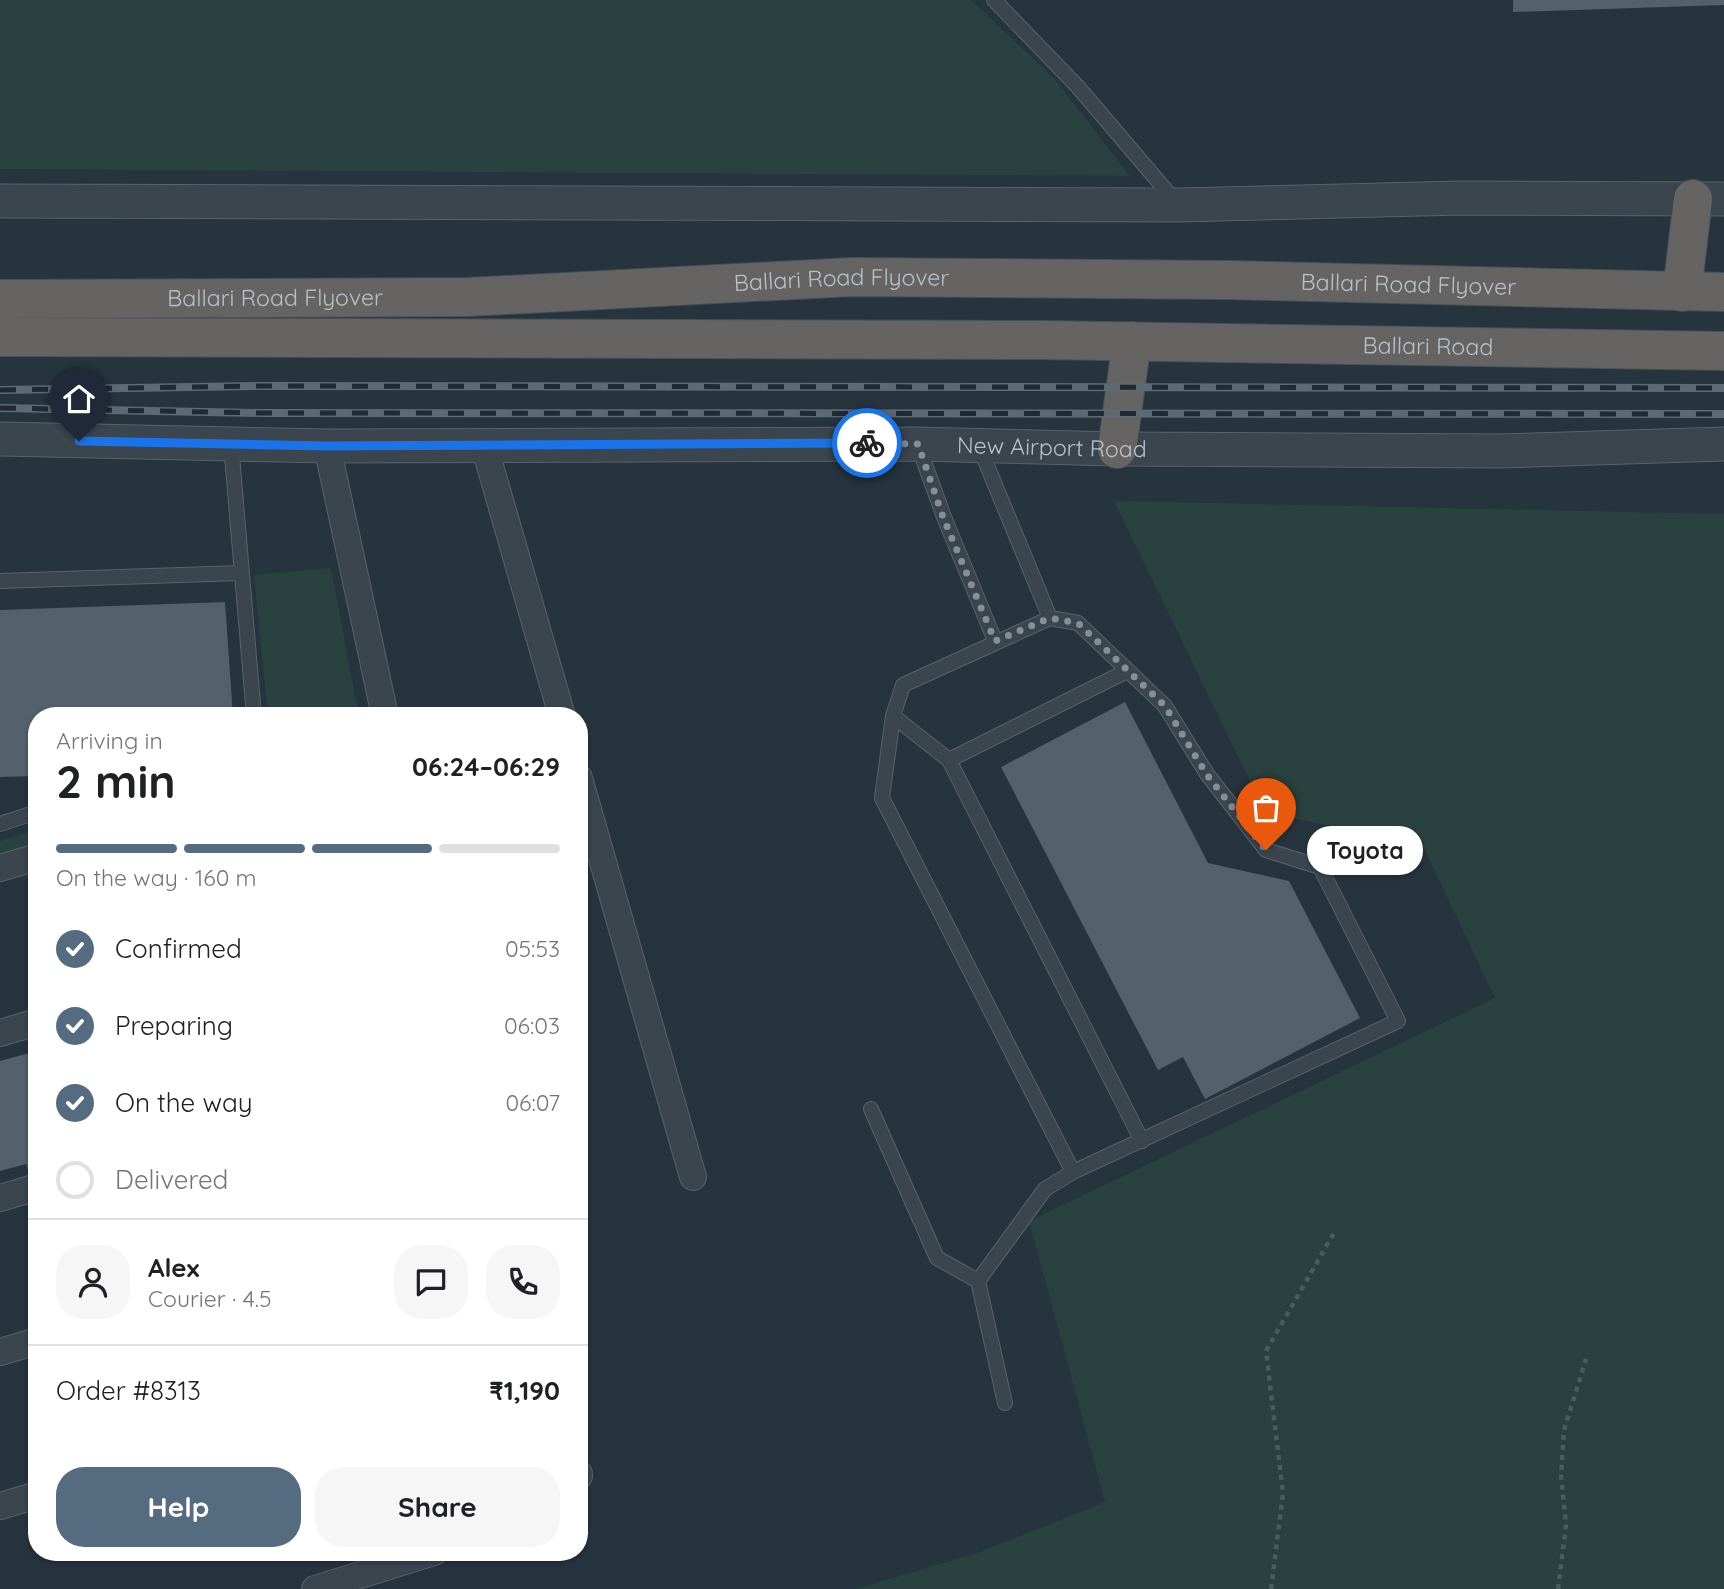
<!DOCTYPE html>
<meta charset="utf-8">
<style>
:root{--surface:#fff;--page:#f6f6f6;--text:#202124;--muted:#757577;--line:#e0e0e0;--accent:#546b80}
body{margin:0;font-family:Quicksand,sans-serif;background:var(--page);color:var(--text);height:100vh;display:flex;flex-direction:column;font-size:26px;white-space:nowrap}
*{box-sizing:border-box;margin:0}
p{font-size:23px;color:var(--muted)}
.icon{flex:none;width:38px;height:38px;fill:none;stroke:currentColor;stroke-width:2;stroke-linecap:round;stroke-linejoin:round}
.map{position:relative;flex:1;overflow:hidden}
.details{position:absolute;left:28px;top:707px;width:560px;height:854px;display:flex;flex-direction:column;background:var(--surface);border-radius:28px;box-shadow:0 2px 5px #0004}
.details>*{flex:none}
.pin{position:absolute;display:grid;place-items:center;width:60px;height:60px;color:#fff;margin:-72px -30px;border-radius:50% 50% 50% 0;rotate:-45deg;box-shadow:0 0 7px #0007}
.pin .icon{rotate:45deg}
.courier{position:absolute;display:grid;place-items:center;width:70px;height:70px;margin:-35px;border:5px solid #1a73e8;border-radius:50%;background:#fff;color:#222;box-shadow:0 2px 9px #0007}
.bubble{position:absolute;height:49px;border-radius:24px;background:var(--surface);box-shadow:0 2px 5px #0004;font-size:23px;font-weight:800;line-height:49px;text-align:center}
.head em{font-style:normal;font-weight:800}
.head div{display:flex;flex-direction:column-reverse}
.head{display:flex;align-items:center;justify-content:space-between;height:119px;padding:0 28px}
h1{font-size:46px;font-weight:800;line-height:52px}
.bar{display:grid;grid-template-columns:repeat(4,1fr);gap:10px 7px;align-content:center;height:84px;padding:0 28px}
.bar i{height:9px;border-radius:5px;background:var(--line)}
.bar .on{background:var(--accent)}
.bar p{grid-column:span 4}
.line{display:flex;align-items:center;gap:18px;padding:0 28px;border-top:2px solid var(--line)}
.line div{flex:1}
.round{display:grid;place-items:center;flex:none;width:74px;height:74px;border-radius:28px;background:var(--page)}
ol{padding:0 28px;list-style:none}
li{display:flex;align-items:center;gap:21px;height:77px}
li p{margin-inline-start:auto}
li .icon{padding:7px;border-radius:50%;background:var(--accent);color:#fff;stroke-width:4}
li:last-child{color:var(--muted)}
li i{width:38px;height:38px;border:4px solid var(--line);border-radius:50%}
.primary-button{display:flex;gap:14px;margin-top:auto;padding:14px 28px}
.primary-button a{flex:1;height:80px;border-radius:28px;background:var(--accent);color:#fff;font-size:28px;font-weight:800;line-height:80px;text-align:center}
.primary-button a+a{background:var(--page);color:var(--text)}
.map>svg:first-child{display:block}
</style>
<div class="map">
<svg width="1724" height="1589" viewBox="0 0 1724 1589">
<rect width="100%" height="100%" fill="#26343e"/>
<g fill="#29413f">
<polygon points="0,0 971,0 1054,78 1130,176 0,169"/>
<polygon points="1114,501 1724,514 1724,1589 855,1589 977,1553 1105,1502 1029,1221 1495,998 1423,846 1265,812"/>
<polygon points="331,568 359,716 268,716 254,575"/>
<polygon points="37,829 37,845 0,856 0,841"/>
</g>
<g fill="#52616b">
<polygon points="1513,0 1724,0 1724,5 1513,12"/>
<polygon points="225,602 233,716 37,716 37,776 0,777 0,610"/>
<polygon points="1125,702 1208,863 1289,881 1360,1018 1205,1099 1183,1057 1158,1070 1001,767"/>
<polygon points="37,1051 37,1167 28,1170 26,1164 0,1171 0,1061"/>
</g>
<g fill="none" stroke-linecap="round" stroke-linejoin="round">
<defs>
<g id="service">
<polyline points="994,0 1078,87 1175,201"/>
<polyline points="231,444 254,716"/>
<polyline points="918,445 944,517 995,641"/>
<polyline points="979,446 1050,618"/>
<polyline points="0,581 241,573"/>
<polyline points="893,716 949,760 1142,1141"/>
<polyline points="949,760 1127,671"/>
<polyline points="0,824 37,812"/>
<polyline points="871,1109 937,1258 978,1281"/>
<polyline points="1005,1403 978,1281 1045,1189 1073,1172 1398,1021 1320,867 1266,850 1207,774 1165,706 1078,623 1050,618 903,685 893,716 882,798 1073,1172"/>
</g>
<g id="minor">
<polyline points="484,445 562,716"/>
<polyline points="327,446 385,716"/>
<polyline points="579,778 693,1177"/>
<polyline points="0,868 37,857"/>
<polyline points="0,1033 37,1022"/>
<polyline points="0,1198 37,1187"/>
<polyline points="0,1352 37,1341"/>
<polyline points="579,1474 579,1476"/>
<polyline points="0,1506 37,1495"/>
<polyline points="315,1589 434,1552"/>
</g>
<g id="tertiary">
<polyline points="0,201 1179,205 1461,198 1724,199"/>
<path id="s1" d="M0 439 327 446 918 444 1117 449 1502 451 1724 444"/>
</g>
<g id="trunk">
<polyline points="1682,292 1693,199"/>
<path id="s2" d="M0 299 468 297 852 277 1226 280 1724 292"/>
<path id="s3" d="M0 337 1042 340 1724 351"/>
<polyline points="1117,449 1132,341"/>
</g>
</defs>
<use href="#service" stroke="#58636c" stroke-width="16"/>
<use href="#minor" stroke="#58636c" stroke-width="28"/>
<use href="#tertiary" stroke="#58636c" stroke-width="35"/>
<use href="#trunk" stroke="#455059" stroke-width="40"/>
<g stroke="#485d5c" stroke-width="4.5" stroke-dasharray="5 5" stroke-linecap="butt">
<polyline points="1271,1589 1283,1493 1266,1351 1335,1231"/>
<polyline points="1558,1589 1566,1525 1561,1475 1564,1430 1586,1359"/>
</g>
<use href="#service" stroke="#3a454e" stroke-width="14"/>
<use href="#minor" stroke="#3a454e" stroke-width="26"/>
<use href="#tertiary" stroke="#3a454e" stroke-width="33"/>
<use href="#trunk" stroke="#666463" stroke-width="38"/>
<defs>
<g id="rail">
<polyline points="0,390 260,386 1724,388"/>
<polyline points="0,408 261,413 1724,414"/>
</g>
</defs>
<use href="#rail" stroke="#5d6a74" stroke-width="8"/>
<use href="#rail" stroke="#1f2a33" stroke-width="5" stroke-dasharray="16" stroke-linecap="butt"/>
</g>
<g fill="none" stroke-linecap="round" stroke-linejoin="round">
<polyline stroke="#848f98" stroke-width="7" stroke-dasharray="0 12.6" points="867,443 918,444 943,517 995,641 1050,618 1078,623 1165,706 1207,775 1266,850"/>
<polyline stroke="#1a73e8" stroke-width="9" points="79,441 327,446 867,443"/>
</g>
<g text-anchor="middle" stroke-width="7" stroke-linejoin="round" paint-order="stroke">
<g font-size="23" fill="#b6c0c9" stroke="#1f2a33">
<text dy="8" stroke="none"><textPath href="#s2" startOffset="842">Ballari Road Flyover</textPath></text>
<text dy="8" stroke="none"><textPath href="#s2" startOffset="1409">Ballari Road Flyover</textPath></text>
<text dy="8" stroke="none"><textPath href="#s2" startOffset="275">Ballari Road Flyover</textPath></text>
<text dy="8" stroke="none"><textPath href="#s3" startOffset="1428">Ballari Road</textPath></text>
<text dy="8" stroke="none"><textPath href="#s1" startOffset="1052">New Airport Road</textPath></text>
</g>
</g>
</svg>
<div class="pin" style="left:1266px;top:850px;background:#ea580c"><svg class="icon" aria-label="bag" viewBox="0 0 24 24"><path d="M5 8h14l-1 12H6zM9 8a3 3 0 0 1 6 0"/></svg></div>
<div class="pin" style="left:79px;top:441px;background:#1f2937"><svg class="icon" aria-label="home" viewBox="0 0 24 24"><path d="M3 11l9-7 9 7M6 9v11h12V9"/></svg></div>
<div class="courier" style="left:867px;top:443px"><svg class="icon" aria-label="bike" viewBox="0 0 24 24"><circle cx="6" cy="16" r="4"/><circle cx="18" cy="16" r="4"/><path d="M6 16l4-8h5l3 8M10 8l3 8H6M13 5h3"/></svg></div>
<div class="bubble" style="left:1307px;top:826px;width:116px">Toyota</div>
<section class="details">
<div class="head"><div><h1>2 min</h1><p>Arriving in</p></div><em>06:24–06:29</em></div>
<div class="bar"><i class="on"></i><i class="on"></i><i class="on"></i><i></i><p>On the way · 160 m</p></div>
<ol>
<li><svg class="icon" aria-label="check" viewBox="0 0 24 24"><path d="M5 12l5 5 9-10"/></svg>Confirmed<p>05:53</p></li>
<li><svg class="icon" aria-label="check" viewBox="0 0 24 24"><path d="M5 12l5 5 9-10"/></svg>Preparing<p>06:03</p></li>
<li><svg class="icon" aria-label="check" viewBox="0 0 24 24"><path d="M5 12l5 5 9-10"/></svg>On the way<p>06:07</p></li>
<li><i></i>Delivered</li>
</ol>
<div class="line" style="height:126px"><a class="round"><svg class="icon" aria-label="person" viewBox="0 0 24 24"><circle cx="12" cy="8" r="4"/><path d="M4 21q1-7 8-7t8 7"/></svg></a><div><b>Alex</b><p>Courier · 4.5</p></div><a class="round"><svg class="icon" aria-label="chat" viewBox="0 0 24 24"><path d="M4 5h16v11H9l-5 4z"/></svg></a><a class="round"><svg class="icon" aria-label="phone" viewBox="0 0 24 24"><path d="M5 4h4l2 5-3 2q2 4 5 5l2-3 5 2v4C11 20 4 13 5 4z"/></svg></a></div>
<div class="line" style="height:91px"><div>Order #8313</div><b>₹1,190</b></div>
<div class="primary-button"><a>Help</a><a>Share</a></div>
</section>
</div>
